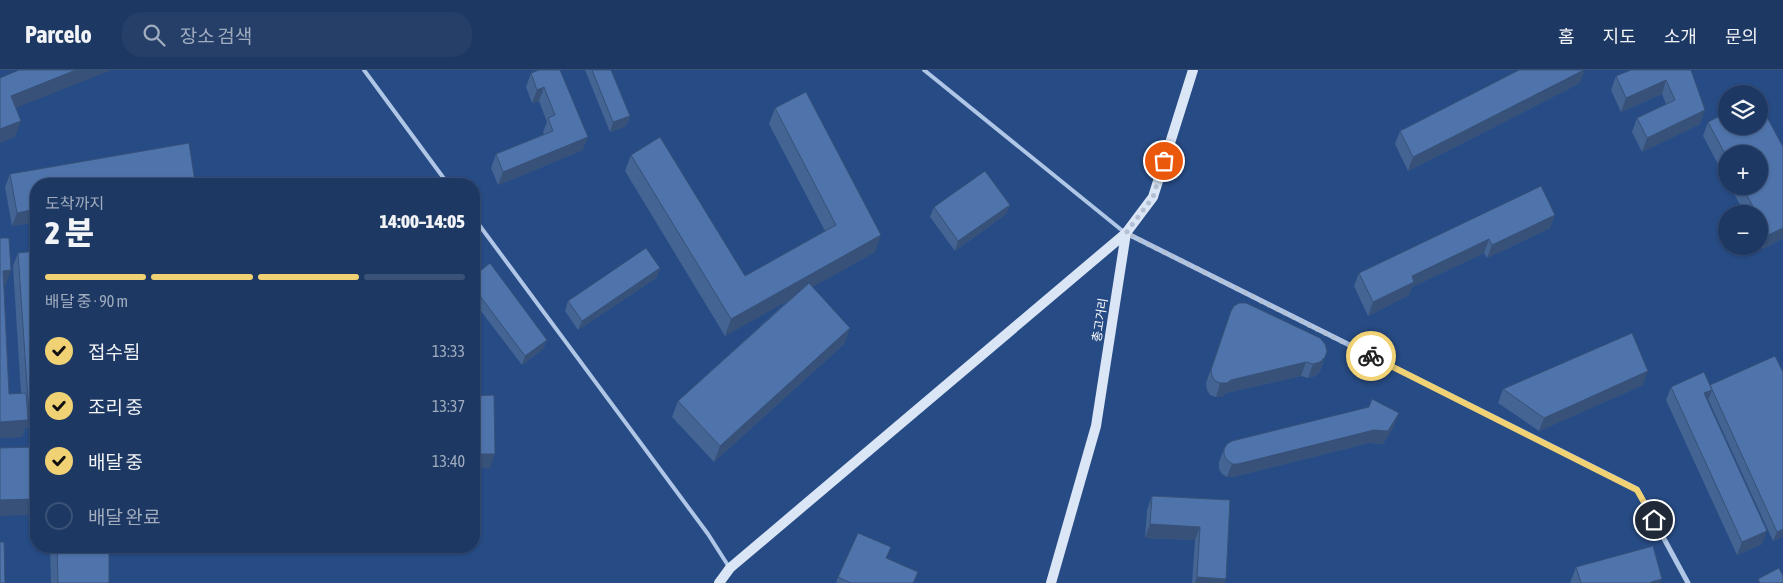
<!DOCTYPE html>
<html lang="ko">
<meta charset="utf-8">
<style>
:root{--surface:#1d3863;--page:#253f69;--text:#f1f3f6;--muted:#a0acbe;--line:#3b5278;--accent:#f0d275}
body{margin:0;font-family:"Asap Condensed","Noto Sans KR",sans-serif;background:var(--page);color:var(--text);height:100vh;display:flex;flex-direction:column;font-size:19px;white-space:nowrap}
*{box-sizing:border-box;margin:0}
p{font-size:16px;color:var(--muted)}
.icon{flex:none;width:28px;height:28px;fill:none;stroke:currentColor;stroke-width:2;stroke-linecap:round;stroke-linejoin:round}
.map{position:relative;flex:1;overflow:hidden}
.drawer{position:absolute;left:30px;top:108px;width:450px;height:375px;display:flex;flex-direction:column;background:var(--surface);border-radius:20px;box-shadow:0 1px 4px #0004,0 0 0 1px var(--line)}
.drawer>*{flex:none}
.fabs{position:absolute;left:1718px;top:15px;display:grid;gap:10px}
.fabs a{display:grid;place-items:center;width:50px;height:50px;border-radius:50%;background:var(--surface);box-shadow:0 1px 4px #0004,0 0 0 1px var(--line);font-size:25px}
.pin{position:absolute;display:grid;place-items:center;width:42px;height:42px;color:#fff;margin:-21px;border:2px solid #fff;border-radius:50%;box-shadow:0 1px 5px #0007}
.courier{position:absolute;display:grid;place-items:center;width:50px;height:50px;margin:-25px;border:4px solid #f0d275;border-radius:50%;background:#fff;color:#222;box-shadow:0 1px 6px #0007}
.head em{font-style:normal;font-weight:800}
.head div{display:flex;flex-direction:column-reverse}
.head{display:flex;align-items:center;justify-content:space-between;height:85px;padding:0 15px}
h1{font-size:32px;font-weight:800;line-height:38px}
.bar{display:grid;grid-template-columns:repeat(4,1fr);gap:8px 5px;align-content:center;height:60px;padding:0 15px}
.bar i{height:6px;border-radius:4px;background:var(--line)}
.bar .active{background:var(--accent)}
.bar p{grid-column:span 4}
ol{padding:0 15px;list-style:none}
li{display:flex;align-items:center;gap:15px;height:55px}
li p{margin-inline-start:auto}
li .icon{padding:5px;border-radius:50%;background:var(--accent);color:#111;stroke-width:4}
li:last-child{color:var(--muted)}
li i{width:28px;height:28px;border:2px solid var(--line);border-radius:50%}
header{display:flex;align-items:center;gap:30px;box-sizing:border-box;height:70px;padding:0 25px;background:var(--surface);border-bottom:1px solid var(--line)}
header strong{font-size:24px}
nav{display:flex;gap:28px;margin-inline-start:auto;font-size:18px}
.search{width:350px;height:45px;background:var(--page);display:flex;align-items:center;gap:12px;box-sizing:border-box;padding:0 18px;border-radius:20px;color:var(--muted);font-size:19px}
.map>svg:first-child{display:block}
</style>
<header>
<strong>Parcelo</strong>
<div class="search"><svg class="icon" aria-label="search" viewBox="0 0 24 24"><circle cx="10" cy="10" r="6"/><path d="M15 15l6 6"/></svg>장소 검색</div>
<nav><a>홈</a><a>지도</a><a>소개</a><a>문의</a></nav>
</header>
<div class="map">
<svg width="1783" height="513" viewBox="0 0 1783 513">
<rect width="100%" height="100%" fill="#274b84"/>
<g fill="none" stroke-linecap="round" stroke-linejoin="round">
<g stroke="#b0c6e7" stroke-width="4">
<polyline points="364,0 448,114"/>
<polyline points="924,0 1124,162"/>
<polyline points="474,148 708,464 729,497"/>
</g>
<polyline stroke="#b0c6e7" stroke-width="5" points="1126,163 1637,419 1688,513"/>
<g stroke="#dae5f6" stroke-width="10">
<polyline points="719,513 730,498 1126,163"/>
<polyline points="1051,513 1096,356 1126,163 1153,127 1193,0"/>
</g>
</g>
<g fill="#446493">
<polygon points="538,0 560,0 583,80 498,115 491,98 496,84 544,64 543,62 547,52 539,31 532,33 526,17 531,3"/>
<polygon points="585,0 611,0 630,46 626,56 610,62"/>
<polygon points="1691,0 1700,54 1642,82 1632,62 1637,48 1666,34 1662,24 1621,42 1611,20 1616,6"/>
<polygon points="1580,13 1408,101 1395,74 1400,61"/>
<polygon points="775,38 875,182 812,217 850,258 844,274 714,392 672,347 678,331 790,229 725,266 625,101 631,85 745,206 825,161 769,54"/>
<polygon points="1708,52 1783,77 1783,168 1763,179 1759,171 1759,144 1745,144 1730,116 1759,116 1726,84 1726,109 1703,66"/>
<polygon points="10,104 195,112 195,114 36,114 36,152 12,156 5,117"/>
<polygon points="1010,135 1006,144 955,181 930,147 934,137"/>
<polygon points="1555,145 1550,158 1487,188 1484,183 1412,217 1409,225 1368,246 1354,216 1359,203"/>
<polygon points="0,168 5,217 4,217 9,324 21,323 13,196 18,183 36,181 36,357 25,358 22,367 0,368"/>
<polygon points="660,198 656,208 578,260 565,241 568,231"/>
<polygon points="474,206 547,270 543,279 522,295 474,232"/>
<polygon points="1231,241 1325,287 1320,301 1315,306 1308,308 1301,306 1226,323 1222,327 1216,327 1210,325 1207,320 1206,313"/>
<polygon points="1783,302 1783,467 1773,471 1708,329 1707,331 1762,474 1737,485 1666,330 1671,317 1710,316"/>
<polygon points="1643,315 1539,361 1498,333 1503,319"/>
<polygon points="1394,356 1383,374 1369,373 1233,407 1227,407 1222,404 1219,399 1219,392 1224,379"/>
<polygon points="1152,426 1230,430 1226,509 1224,513 1192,513 1195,470 1145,468 1147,440"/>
<polygon points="50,476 109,476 109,513 51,513"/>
<polygon points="887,488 913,513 836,513 838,507"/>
<polygon points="1576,497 1660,513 1570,513"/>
</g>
<g fill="#375178">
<polygon points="76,0 112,0 5,42 11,26"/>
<polygon points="1585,0 1580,13 1408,101 1413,87"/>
<polygon points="1666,10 1662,24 1621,42 1626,28"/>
<polygon points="544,17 539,31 532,33 537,20"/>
<polygon points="1705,40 1700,54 1642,82 1647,68"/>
<polygon points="630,46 626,56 610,62 613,52"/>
<polygon points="21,51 15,67 0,73 0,59"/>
<polygon points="588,67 583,80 498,115 503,102"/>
<polygon points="1010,135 1006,144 955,181 958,171"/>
<polygon points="36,139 36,152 12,156 17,143"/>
<polygon points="1555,145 1550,158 1487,188 1492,175"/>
<polygon points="1783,158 1783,168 1763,179 1768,165"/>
<polygon points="881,165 875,182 725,266 731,249"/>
<polygon points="1489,169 1484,183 1412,217 1409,225 1368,246 1373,232 1412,206"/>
<polygon points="660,198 656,208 578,260 582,251"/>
<polygon points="11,200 5,217 0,217 3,201"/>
<polygon points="850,258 844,274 714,392 720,376"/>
<polygon points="547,270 543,279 522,295 525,286"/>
<polygon points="1325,287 1320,301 1315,306 1308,308 1313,294"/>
<polygon points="1306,292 1301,306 1226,323 1222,327 1216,327 1220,313 1231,310"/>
<polygon points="1648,301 1643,315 1539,361 1544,348"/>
<polygon points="1712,320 1707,333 1704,323"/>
<polygon points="1399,343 1394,356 1383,374 1369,373 1233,407 1227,407 1232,394"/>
<polygon points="29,344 36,344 36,357 25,358 22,367 0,368 0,352 26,350"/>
<polygon points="474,384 495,384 490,398 474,398"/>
<polygon points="36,429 36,445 0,446 0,430"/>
<polygon points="1150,454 1200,457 1195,470 1145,468"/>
<polygon points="1783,459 1783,467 1773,471 1777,462"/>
<polygon points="1767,461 1762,474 1737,485 1742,472"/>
<polygon points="1197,507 1226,509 1224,513 1195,513"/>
<polygon points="1662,509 1660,513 1651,513 1651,512"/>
</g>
<g fill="#4f74ab" stroke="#375178">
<polygon points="19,0 76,0 11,26 21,51 0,59 0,8"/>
<polygon points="539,0 560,0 588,67 503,102 496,84 553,61 548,48 555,45 544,17 537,20 531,3"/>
<polygon points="592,0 611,0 630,46 613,52"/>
<polygon points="1519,0 1584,0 1413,87 1400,61"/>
<polygon points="1631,0 1691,0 1705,40 1647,68 1637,48 1675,30 1666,10 1626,28 1616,6"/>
<polygon points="806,22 881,165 731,249 631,85 660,67 745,206 836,155 775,38"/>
<polygon points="1759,32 1783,77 1783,158 1768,165 1759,148 1759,144 1757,144 1742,116 1759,116 1759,84 1726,84 1726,86 1708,52 1726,43 1726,56 1759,56"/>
<polygon points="189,73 195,112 187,114 36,114 36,139 17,143 10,104"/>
<polygon points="985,101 1010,135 958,171 934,137"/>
<polygon points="1541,116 1555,145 1492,175 1489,169 1412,206 1414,212 1373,232 1359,203"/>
<polygon points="0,168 9,168 11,200 3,201 9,324 26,323 28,350 0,352"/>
<polygon points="646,178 660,198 582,251 568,231"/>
<polygon points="36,181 36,344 29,344 18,183"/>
<polygon points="490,193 547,270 525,286 474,218 474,206"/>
<polygon points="809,213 850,258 720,376 678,331"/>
<polygon points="1239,233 1246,233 1320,268 1325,274 1327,281 1325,287 1320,292 1313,294 1306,292 1231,310 1227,313 1220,313 1215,311 1212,306 1211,300 1231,241 1234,236"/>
<polygon points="1632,263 1648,301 1544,348 1503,319"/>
<polygon points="1775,286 1783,302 1783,459 1777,462 1710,315"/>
<polygon points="1704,302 1712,320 1704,323 1767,461 1742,472 1671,317"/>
<polygon points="494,325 495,384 474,384 474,326"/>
<polygon points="1372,329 1399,343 1388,361 1374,360 1238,394 1232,394 1227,390 1224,385 1224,379 1227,374 1232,371 1369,337"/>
<polygon points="36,377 36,429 0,430 0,378"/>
<polygon points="1152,426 1230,430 1226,509 1197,507 1200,457 1150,454"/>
<polygon points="858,463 891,477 886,488 918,502 913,513 851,513 838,507"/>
<polygon points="0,472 4,472 5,513 0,513"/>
<polygon points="57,476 109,476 109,513 58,513"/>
<polygon points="1653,476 1662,509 1651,512 1652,513 1581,513 1576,497"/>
<polygon points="1779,498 1783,506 1783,513 1760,513 1758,509"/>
</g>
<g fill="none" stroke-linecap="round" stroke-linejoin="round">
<polyline stroke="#b3c0d4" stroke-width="5" stroke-dasharray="0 9" points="1164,91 1153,127 1126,163 1371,286"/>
<polyline stroke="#f0d275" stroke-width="6" points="1371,286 1637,420 1654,450"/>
</g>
<g text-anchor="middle" stroke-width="4" stroke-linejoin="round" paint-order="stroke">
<g font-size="12" fill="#fff" stroke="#274b84">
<text transform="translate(1100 250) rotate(-81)" y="4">총고거리</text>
</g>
</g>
</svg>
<div class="fabs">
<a><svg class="icon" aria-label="layers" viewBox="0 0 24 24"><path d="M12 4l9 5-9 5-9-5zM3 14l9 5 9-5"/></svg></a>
<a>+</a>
<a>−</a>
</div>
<div class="pin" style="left:1164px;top:91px;background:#ea580c"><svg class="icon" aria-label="bag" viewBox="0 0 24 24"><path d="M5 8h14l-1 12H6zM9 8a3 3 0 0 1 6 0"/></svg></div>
<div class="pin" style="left:1654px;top:450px;background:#1f2937"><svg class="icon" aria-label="home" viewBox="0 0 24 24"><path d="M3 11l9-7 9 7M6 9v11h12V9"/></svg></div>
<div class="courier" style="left:1371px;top:286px"><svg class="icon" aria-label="bike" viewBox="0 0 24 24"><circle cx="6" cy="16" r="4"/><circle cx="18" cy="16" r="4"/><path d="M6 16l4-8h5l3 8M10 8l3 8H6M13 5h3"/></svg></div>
<section class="drawer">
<div class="head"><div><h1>2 분</h1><p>도착까지</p></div><em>14:00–14:05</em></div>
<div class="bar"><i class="active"></i><i class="active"></i><i class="active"></i><i></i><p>배달 중 · 90 m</p></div>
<ol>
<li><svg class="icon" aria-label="check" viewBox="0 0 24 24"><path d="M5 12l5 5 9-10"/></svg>접수됨<p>13:33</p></li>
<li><svg class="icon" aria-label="check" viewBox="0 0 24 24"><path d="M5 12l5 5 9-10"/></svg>조리 중<p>13:37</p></li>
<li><svg class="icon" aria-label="check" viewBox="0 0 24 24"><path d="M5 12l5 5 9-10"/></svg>배달 중<p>13:40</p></li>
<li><i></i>배달 완료</li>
</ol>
</section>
</div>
